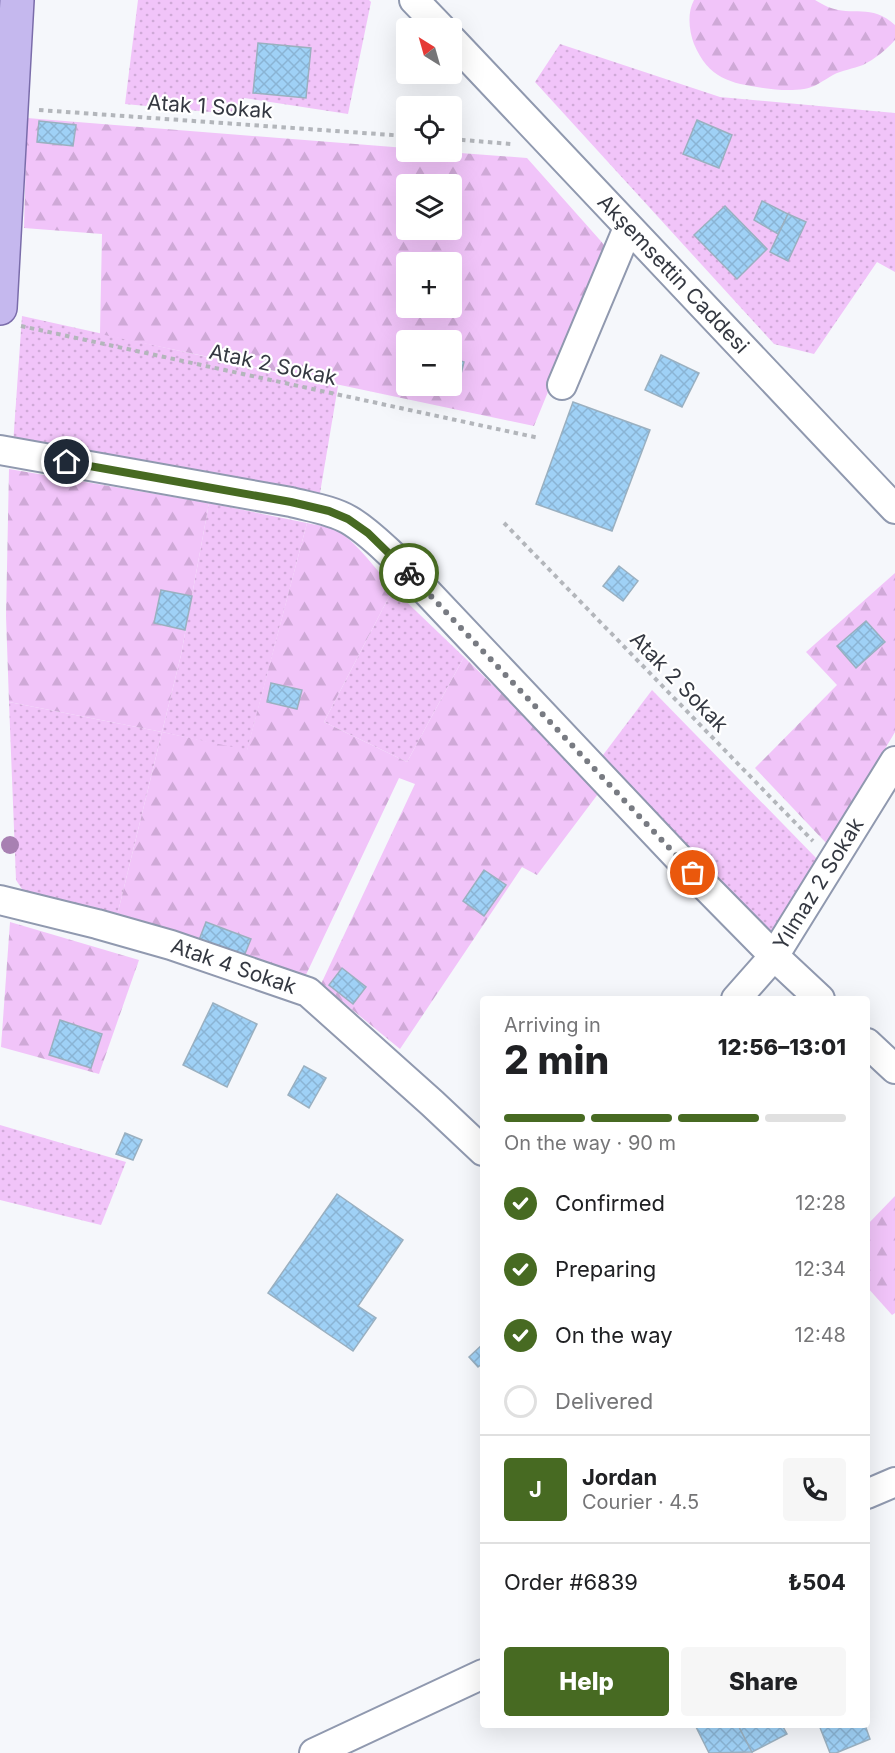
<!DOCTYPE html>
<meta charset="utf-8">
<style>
:root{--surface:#fff;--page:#f6f6f6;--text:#202124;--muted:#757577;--line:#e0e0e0;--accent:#476a22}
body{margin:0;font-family:Inter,sans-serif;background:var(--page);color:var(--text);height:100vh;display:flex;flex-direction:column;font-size:22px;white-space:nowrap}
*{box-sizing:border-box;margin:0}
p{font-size:20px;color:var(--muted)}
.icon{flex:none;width:33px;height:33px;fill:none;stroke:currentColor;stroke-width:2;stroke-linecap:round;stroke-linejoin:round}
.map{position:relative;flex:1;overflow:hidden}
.sheet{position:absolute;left:480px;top:996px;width:390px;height:732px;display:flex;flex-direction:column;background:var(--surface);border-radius:6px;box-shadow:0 6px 24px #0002}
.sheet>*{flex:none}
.needle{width:39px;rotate:323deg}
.fabs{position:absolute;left:396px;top:18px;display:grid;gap:12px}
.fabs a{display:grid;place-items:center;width:66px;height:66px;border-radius:6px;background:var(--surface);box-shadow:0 6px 24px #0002;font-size:30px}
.pin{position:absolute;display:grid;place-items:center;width:51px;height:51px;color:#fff;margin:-26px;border:3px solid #fff;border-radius:50%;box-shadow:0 2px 6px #0007}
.courier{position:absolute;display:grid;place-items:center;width:60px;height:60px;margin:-30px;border:4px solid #476a22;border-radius:50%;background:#fff;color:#222;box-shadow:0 2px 8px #0007}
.overview em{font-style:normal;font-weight:800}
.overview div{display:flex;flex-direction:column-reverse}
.overview{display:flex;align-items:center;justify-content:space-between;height:102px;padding:0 24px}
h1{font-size:39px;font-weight:800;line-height:45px}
.bar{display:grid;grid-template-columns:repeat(4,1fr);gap:9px 6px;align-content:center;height:72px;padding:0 24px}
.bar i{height:8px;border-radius:4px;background:var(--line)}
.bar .on{background:var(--accent)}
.bar p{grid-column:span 4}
.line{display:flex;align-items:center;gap:15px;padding:0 24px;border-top:2px solid var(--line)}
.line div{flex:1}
.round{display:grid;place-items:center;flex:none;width:63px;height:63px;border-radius:6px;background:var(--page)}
ol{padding:0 24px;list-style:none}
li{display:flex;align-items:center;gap:18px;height:66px}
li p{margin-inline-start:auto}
li .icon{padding:6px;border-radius:50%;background:var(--accent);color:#fff;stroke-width:4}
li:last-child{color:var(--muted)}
li i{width:33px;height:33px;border:3px solid var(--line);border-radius:50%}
.cta{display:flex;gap:12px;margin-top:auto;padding:12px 24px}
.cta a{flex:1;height:69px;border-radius:6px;background:var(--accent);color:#fff;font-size:24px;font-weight:800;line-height:69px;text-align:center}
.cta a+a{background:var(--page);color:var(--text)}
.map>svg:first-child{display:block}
</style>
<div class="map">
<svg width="895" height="1753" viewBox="0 0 895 1753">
<defs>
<pattern id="grass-dots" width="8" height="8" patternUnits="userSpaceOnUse" patternTransform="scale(1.5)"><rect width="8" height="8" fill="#f1c4f9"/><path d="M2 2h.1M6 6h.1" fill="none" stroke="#cfa9d7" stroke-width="1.8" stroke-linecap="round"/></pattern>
<pattern id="forest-firs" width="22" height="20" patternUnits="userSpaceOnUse" patternTransform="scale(1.5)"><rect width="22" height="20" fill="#f1c4f9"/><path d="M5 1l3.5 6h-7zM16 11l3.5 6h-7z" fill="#cfa9d7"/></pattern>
<pattern id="building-cross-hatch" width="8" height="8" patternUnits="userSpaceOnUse" patternTransform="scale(1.5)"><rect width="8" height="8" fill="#9fd1f6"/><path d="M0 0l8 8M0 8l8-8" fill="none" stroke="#8ab4d4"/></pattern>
</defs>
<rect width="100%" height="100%" fill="#f5f7fb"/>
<g fill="url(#grass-dots)">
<polygon points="138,0 369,0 371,2 348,114 244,98 242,115 125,104"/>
<polygon points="560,44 720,97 895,113 895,272 877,262 814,354 774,344 535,82"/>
<polygon points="22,316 338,386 319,499 13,445"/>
<polygon points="209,503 307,523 247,751 162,732 117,916 24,892 16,880 9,702 162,732 181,655"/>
<polygon points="393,589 464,657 407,762 324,722"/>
<polygon points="652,690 821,863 768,940 600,759"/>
<polygon points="0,1125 126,1162 101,1225 0,1200"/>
</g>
<g fill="url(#forest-firs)" fill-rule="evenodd">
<path d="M694 0H815C819 2 823 5 828 7 853 17 871 3 895 25V40C886 50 875 59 863 65 853 69 842 70 833 75 824 80 814 88 804 89 791 91 776 90 763 88 730 83 709 79 694 44 689 31 687 13 694 0Z"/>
<path d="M27 118 406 148V152H447L527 158 607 248 534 426 100 334 102 234 24 228ZM406 184H452V230H406ZM406 262H452V308H406ZM406 340H452V386H406Z"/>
<path d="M9 469 209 503 181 655 162 732 247 750 307 523C316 525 327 526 335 530 354 538 379 573 393 589L324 722 407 762 464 657 601 790 537 875 522 867 400 1049 321 984 415 784 399 778 304 979 117 916 162 732 9 702 6 616Z"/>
<polygon points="895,573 895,732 828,845 755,768 837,685 806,652"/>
<polygon points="10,922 139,960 99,1074 1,1047"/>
<polygon points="895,1196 895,1313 892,1315 867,1287 867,1225"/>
</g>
<g fill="url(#building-cross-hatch)" stroke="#9ab0c0" stroke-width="1.5">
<polygon points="258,43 311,48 306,98 253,93"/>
<polygon points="697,120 732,135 719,168 683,154"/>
<polygon points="39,121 76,125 73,146 37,142"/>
<polygon points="762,201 788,214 778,234 754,220"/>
<polygon points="725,206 767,249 737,279 694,235"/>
<polygon points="788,214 806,222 788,261 770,252"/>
<polygon points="661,355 699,373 682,407 645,390"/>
<polygon points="452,358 464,362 456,394 430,387 431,386 452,386"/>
<polygon points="573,402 650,430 612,531 536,504"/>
<polygon points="619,566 638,581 623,601 603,586"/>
<polygon points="161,590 192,596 185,630 154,623"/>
<polygon points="866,621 885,642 856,668 837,646"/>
<polygon points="271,683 302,690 297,709 267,702"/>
<polygon points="484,870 506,885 484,916 463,901"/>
<polygon points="206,922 251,939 244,956 199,940"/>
<polygon points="342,968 366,987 353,1004 329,985"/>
<polygon points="213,1003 257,1024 227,1087 183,1065"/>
<polygon points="60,1020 102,1034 91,1068 49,1055"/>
<polygon points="304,1066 326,1078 309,1108 288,1095"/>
<polygon points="125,1133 142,1140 133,1160 116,1154"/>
<polygon points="337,1194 403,1240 358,1306 376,1318 353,1351 268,1293"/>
<polygon points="483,1344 483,1363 478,1367 469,1357"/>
<polygon points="695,1725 738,1725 752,1752 709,1753"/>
<polygon points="738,1725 782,1725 787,1734 752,1752"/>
<polygon points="819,1725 865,1725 870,1739 836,1753 830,1753"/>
</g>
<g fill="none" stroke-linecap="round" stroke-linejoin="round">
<defs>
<g id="minor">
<polyline points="414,0 441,28"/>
<path id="s1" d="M452 40 895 509"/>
<polyline points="562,385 628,228"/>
<path d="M0 450 291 502C310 507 332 510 349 520 366 530 379 543 393 556L707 888 774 956 820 999"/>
<path id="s2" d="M0 900 97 924 171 945 308 992 432 1103 483 1151"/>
<path id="s3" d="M736 999 774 956 895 761"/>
<polyline points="867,1043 895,1069"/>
<polyline points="867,1494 895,1482"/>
<polyline points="314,1753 483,1674"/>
</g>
<polyline id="major" points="0,308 17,0"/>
</defs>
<use href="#minor" stroke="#9099af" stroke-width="32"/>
<use href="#major" stroke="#7a6caa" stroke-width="36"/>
<g stroke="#b3b6bb" stroke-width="4" stroke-dasharray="4.5 4.5" stroke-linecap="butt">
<polyline points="39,110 406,136"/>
<polyline points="452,139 511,144"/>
<polyline points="21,326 539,438"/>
<polyline points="504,523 813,841"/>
</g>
<use href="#minor" stroke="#fff" stroke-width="28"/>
<use href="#major" stroke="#c5b8ee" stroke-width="33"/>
</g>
<circle fill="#a880b2" cx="10" cy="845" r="9"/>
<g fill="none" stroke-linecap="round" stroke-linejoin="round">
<polyline stroke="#787b82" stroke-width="6" stroke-dasharray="0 10.8" points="409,573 693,873"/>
<polyline stroke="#476a22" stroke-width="8" points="67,462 291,502 329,511 348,519 368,533 409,573"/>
</g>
<g text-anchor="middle" stroke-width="4.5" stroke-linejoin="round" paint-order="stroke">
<g font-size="21" fill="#343841" stroke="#fff">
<text transform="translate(210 107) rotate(4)" y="7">Atak 1 Sokak</text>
<text dy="7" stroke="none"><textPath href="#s1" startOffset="322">Akşemsettin Caddesi</textPath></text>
<text transform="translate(273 365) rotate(12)" y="7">Atak 2 Sokak</text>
<text transform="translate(679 682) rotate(46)" y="7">Atak 2 Sokak</text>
<text dy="7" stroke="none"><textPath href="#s3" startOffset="142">Yılmaz 2 Sokak</textPath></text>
<text dy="7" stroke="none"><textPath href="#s2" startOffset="243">Atak 4 Sokak</textPath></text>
</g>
</g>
</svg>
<div class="fabs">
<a><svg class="needle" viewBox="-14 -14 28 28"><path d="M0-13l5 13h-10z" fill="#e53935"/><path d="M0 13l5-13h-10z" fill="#757577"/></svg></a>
<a><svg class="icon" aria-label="locate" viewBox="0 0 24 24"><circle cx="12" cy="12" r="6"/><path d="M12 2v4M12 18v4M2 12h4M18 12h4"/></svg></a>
<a><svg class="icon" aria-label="layers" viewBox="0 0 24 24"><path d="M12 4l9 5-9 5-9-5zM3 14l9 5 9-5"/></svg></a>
<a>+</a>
<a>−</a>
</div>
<div class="pin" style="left:693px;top:873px;background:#ea580c"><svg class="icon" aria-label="bag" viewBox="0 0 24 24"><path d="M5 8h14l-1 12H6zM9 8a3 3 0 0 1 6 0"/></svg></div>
<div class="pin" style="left:67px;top:462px;background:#1f2937"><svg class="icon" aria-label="home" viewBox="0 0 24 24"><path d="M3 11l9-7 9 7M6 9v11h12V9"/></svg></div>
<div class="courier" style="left:409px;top:573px"><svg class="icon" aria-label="bike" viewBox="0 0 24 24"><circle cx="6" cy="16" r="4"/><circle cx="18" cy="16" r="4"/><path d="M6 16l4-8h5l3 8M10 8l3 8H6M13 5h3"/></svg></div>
<section class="sheet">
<div class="overview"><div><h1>2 min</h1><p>Arriving in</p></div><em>12:56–13:01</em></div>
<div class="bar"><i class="on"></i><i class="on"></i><i class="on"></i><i></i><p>On the way · 90 m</p></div>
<ol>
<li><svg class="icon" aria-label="check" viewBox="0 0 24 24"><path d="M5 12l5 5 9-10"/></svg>Confirmed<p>12:28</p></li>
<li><svg class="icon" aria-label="check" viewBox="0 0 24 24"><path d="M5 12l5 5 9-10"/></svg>Preparing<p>12:34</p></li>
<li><svg class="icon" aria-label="check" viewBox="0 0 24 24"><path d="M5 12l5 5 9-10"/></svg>On the way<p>12:48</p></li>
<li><i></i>Delivered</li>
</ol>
<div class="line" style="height:108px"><b class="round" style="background:var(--accent);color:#fff">J</b><div><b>Jordan</b><p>Courier · 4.5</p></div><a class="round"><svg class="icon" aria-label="phone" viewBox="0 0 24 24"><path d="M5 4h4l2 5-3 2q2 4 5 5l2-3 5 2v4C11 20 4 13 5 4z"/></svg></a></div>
<div class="line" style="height:78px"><div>Order #6839</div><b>₺504</b></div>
<div class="cta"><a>Help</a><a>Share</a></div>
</section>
</div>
